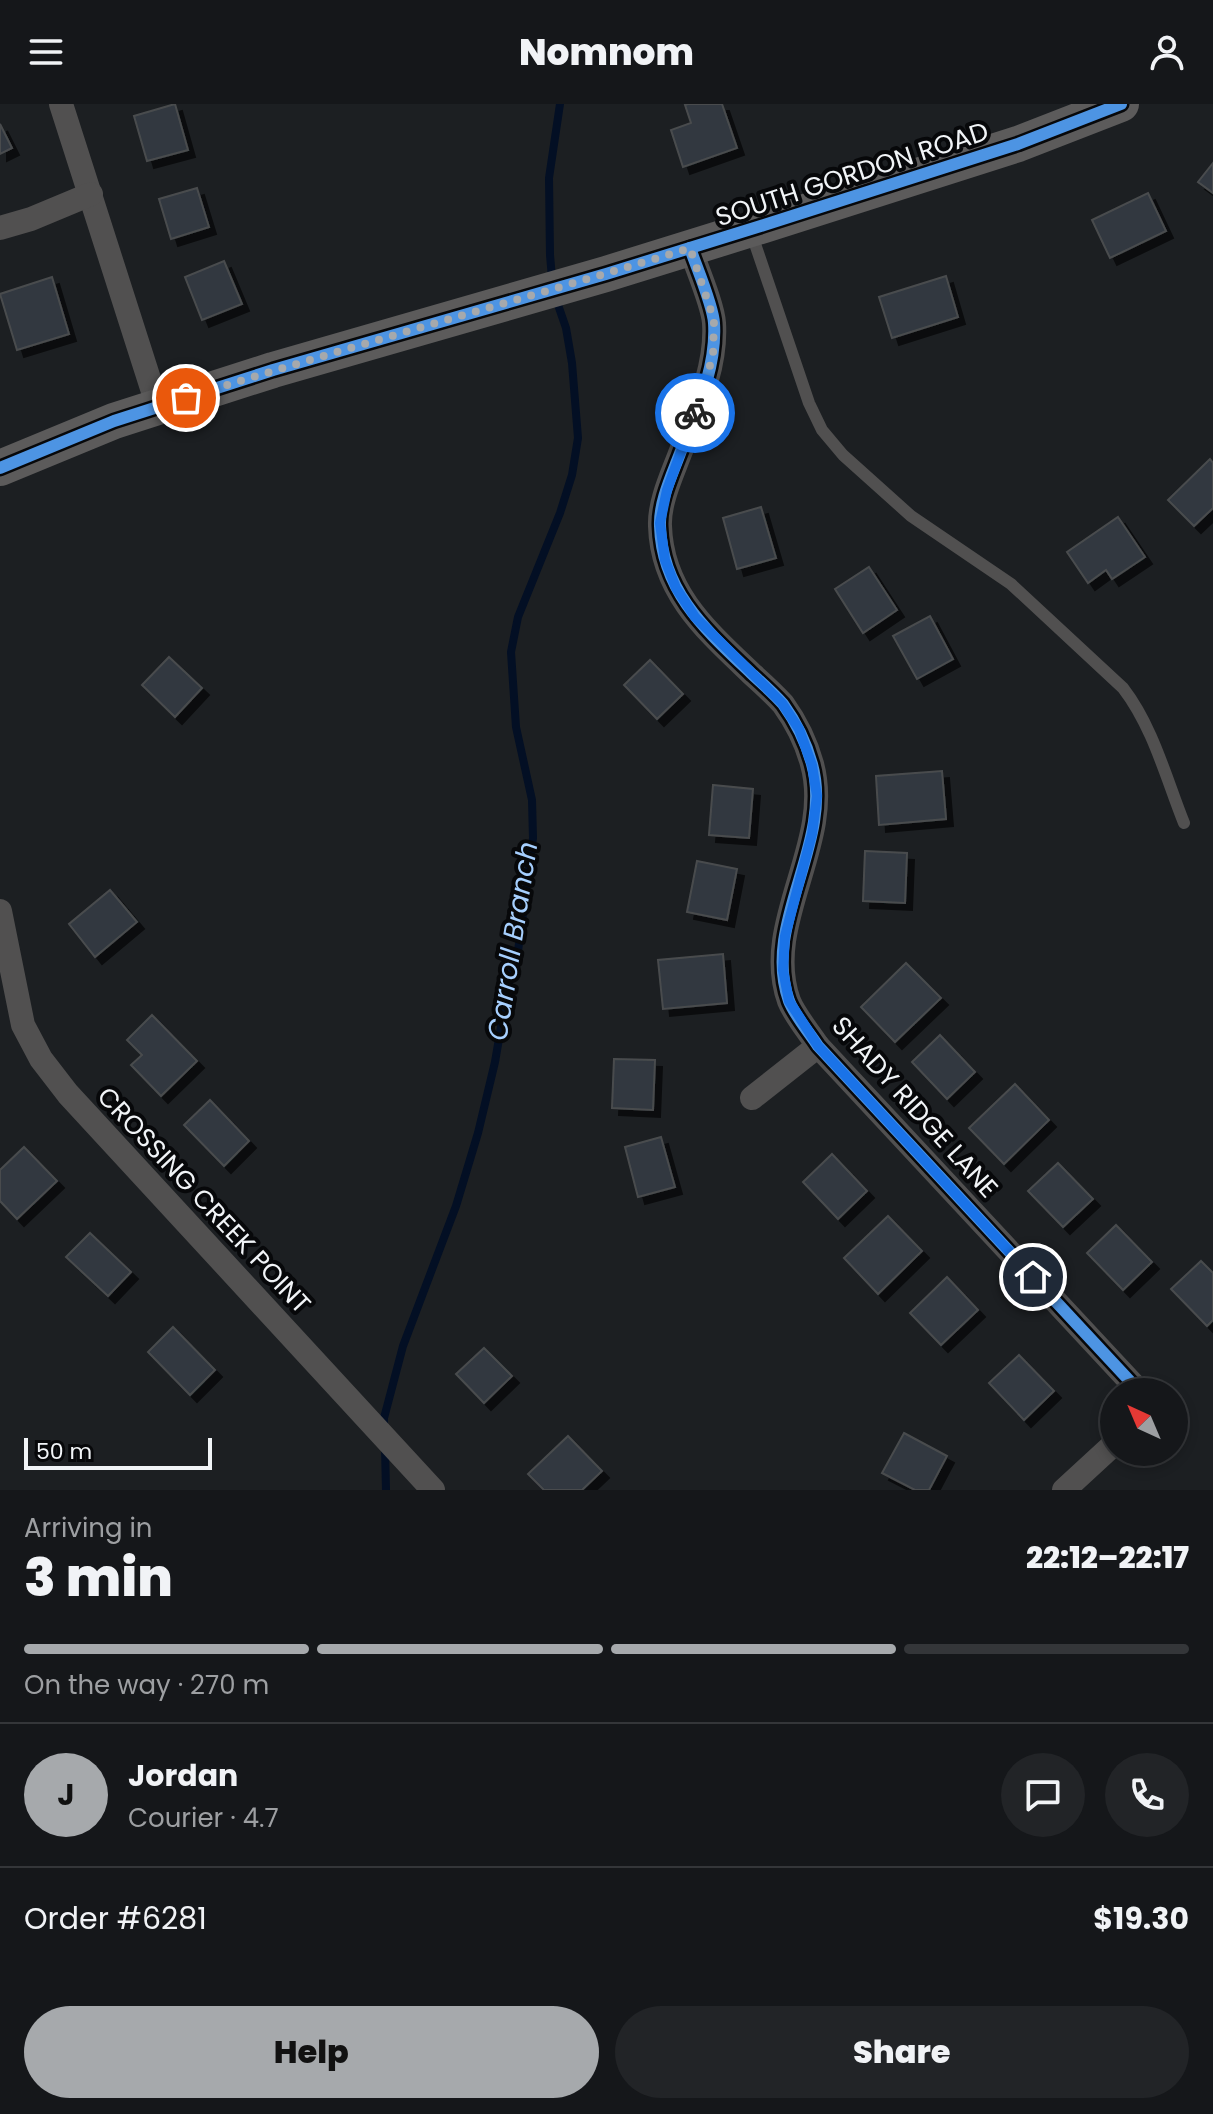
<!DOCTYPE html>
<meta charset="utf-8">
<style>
:root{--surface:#15171a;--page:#222427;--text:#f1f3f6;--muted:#9d9fa2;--line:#343639;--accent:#a6a9ac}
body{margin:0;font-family:Poppins,sans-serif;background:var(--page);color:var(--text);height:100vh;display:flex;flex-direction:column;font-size:30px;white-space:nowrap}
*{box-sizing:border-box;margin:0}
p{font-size:26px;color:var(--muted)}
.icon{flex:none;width:44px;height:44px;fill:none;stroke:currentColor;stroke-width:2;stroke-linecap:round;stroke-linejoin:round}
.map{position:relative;height:1386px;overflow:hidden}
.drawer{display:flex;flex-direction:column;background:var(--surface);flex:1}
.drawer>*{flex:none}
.needle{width:52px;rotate:316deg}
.fabs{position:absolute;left:1100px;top:1274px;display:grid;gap:16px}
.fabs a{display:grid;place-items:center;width:88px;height:88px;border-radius:50%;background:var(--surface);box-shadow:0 4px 12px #0003,0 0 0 2px var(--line);font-size:40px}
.scale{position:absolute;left:24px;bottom:20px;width:188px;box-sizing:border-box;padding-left:8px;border:4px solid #f1f4f7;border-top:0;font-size:22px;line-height:28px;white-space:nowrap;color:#f1f4f7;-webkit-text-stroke:6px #07080a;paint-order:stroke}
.pin{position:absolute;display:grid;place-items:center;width:68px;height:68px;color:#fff;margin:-34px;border:4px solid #fff;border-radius:50%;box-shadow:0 2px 8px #0007}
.courier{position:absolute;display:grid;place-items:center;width:80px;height:80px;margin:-40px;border:6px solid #1a73e8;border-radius:50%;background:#fff;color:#222;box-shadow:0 2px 10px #0007}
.headline em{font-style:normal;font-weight:800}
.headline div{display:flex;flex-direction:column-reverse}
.headline{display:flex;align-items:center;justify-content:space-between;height:136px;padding:0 24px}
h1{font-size:52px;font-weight:800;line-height:60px}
.bar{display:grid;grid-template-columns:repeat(4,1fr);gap:12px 8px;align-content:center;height:96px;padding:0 24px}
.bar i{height:10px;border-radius:6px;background:var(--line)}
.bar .selected{background:var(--accent)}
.bar p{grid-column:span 4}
.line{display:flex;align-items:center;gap:20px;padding:0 24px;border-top:2px solid var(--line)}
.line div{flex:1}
.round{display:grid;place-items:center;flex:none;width:84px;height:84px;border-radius:42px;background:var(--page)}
.primary-button{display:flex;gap:16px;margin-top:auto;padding:16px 24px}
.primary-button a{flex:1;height:92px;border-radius:48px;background:var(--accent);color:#111;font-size:32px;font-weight:800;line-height:92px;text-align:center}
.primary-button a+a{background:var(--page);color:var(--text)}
header{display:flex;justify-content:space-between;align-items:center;height:104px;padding:0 24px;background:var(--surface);font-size:36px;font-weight:800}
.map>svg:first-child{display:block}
</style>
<header><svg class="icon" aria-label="menu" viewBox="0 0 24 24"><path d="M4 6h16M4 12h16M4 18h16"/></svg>Nomnom<svg class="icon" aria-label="person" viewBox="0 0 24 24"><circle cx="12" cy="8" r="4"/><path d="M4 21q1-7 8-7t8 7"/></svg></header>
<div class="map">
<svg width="1213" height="1386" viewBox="0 0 1213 1386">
<defs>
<filter id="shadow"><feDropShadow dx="7" dy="7" stdDeviation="0" flood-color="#0009"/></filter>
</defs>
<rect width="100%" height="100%" fill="#1c1f22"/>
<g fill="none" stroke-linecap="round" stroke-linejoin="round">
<g stroke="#030f24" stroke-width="8">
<polyline points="552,174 550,151 549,74 560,0"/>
<polyline points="384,1325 384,1314 403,1242 456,1102 478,1029 495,958 508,882 518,847 533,734 532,696 516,623 511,548 518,513 560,409 572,371 578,334 572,259 566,224 556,195"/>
<polyline points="385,1343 386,1386"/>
</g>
</g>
<g fill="#313840" stroke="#494c4e" stroke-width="2" filter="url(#shadow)">
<polygon points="175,0 188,46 147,57 134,12"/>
<polygon points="688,0 722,0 737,44 683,63 671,26 691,19 685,1"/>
<polygon points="0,20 12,44 0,50"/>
<polygon points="1213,59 1213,89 1198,78"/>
<polygon points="197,84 209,123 171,135 159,95"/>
<polygon points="1148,89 1166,127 1110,154 1092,116"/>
<polygon points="224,157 242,200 202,216 185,173"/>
<polygon points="946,172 958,213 892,234 879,193"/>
<polygon points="52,173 69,230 17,246 0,190"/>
<polygon points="1210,355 1213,359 1213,404 1194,422 1168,396"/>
<polygon points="761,403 776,454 737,465 723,414"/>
<polygon points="1118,413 1145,453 1112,475 1106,466 1088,479 1067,448"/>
<polygon points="869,463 897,506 863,529 835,485"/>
<polygon points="930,512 953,555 917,575 893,532"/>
<polygon points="169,553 202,584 175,613 142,581"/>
<polygon points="650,556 683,590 657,615 624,581"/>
<polygon points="942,667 946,715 879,721 876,672"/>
<polygon points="713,681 753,685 749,734 709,731"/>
<polygon points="865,747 907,749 905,799 863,797"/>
<polygon points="697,757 737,765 727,816 687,808"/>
<polygon points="110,786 137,818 95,853 69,820"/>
<polygon points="723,850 727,899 663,905 658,856"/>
<polygon points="906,859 941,894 895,938 861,903"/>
<polygon points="152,911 197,957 161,992 131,961 142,951 127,936"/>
<polygon points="940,931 975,968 947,995 912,958"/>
<polygon points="614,955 655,956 653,1006 612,1004"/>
<polygon points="1015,980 1049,1016 1004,1060 969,1024"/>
<polygon points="210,996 249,1037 224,1062 184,1021"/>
<polygon points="661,1033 675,1083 638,1093 625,1043"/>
<polygon points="24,1043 57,1077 17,1115 0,1097 0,1066"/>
<polygon points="832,1050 867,1087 838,1115 803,1078"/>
<polygon points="1058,1059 1093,1095 1063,1123 1028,1087"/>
<polygon points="888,1112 922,1147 878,1190 844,1154"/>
<polygon points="1116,1121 1152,1158 1123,1186 1087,1149"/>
<polygon points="90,1129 131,1168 108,1192 66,1153"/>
<polygon points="1201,1157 1213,1169 1213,1216 1207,1222 1171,1185"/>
<polygon points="947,1173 978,1206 941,1241 910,1209"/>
<polygon points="173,1223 215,1266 190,1291 148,1248"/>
<polygon points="484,1244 512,1272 484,1299 456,1270"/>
<polygon points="1019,1251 1054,1287 1024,1316 989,1279"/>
<polygon points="904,1329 947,1352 929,1386 915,1386 882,1369"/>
<polygon points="568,1332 602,1367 582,1386 544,1386 528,1370"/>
</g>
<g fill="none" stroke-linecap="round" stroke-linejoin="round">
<path stroke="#515050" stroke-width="12" d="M751 128 809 299 822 326 843 351 911 412 1011 480 1123 584C1153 623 1166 674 1184 719"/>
<g stroke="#515050" stroke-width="24">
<polyline points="61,0 158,303"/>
<polyline points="0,124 31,115 91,90"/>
<path d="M690 144C696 162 713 201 714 219 717 265 695 310 679 352 671 373 659 399 660 422 662 489 708 528 753 571 763 580 774 590 783 600 796 618 806 638 812 660 834 739 761 819 789 897 795 912 809 928 818 942L1140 1288"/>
<polyline points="0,807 23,921 41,955 68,990 433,1386"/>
<polyline points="752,994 818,942"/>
<polyline points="1064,1386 1114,1340"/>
</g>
<polyline stroke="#5c5b5b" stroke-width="36" points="0,364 114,317 273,266 606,170 764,121 1018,40 1121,0"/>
<defs>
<g id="cycleway">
<path d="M690 144C696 162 713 201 714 219 717 265 695 310 679 352 671 373 659 399 660 422 662 489 708 528 753 571 763 580 774 590 783 600 796 618 806 638 812 660 834 739 761 819 789 897 795 912 809 928 818 942L1140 1288"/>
<polyline points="0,364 114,317 273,266 606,170 764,121 1018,40 1121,0"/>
</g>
</defs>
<use href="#cycleway" stroke="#07080a" stroke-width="17"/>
<use href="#cycleway" stroke="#4d94e3" stroke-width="12"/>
</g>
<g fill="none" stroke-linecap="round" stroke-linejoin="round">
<path stroke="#a6a9ac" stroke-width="8" stroke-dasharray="0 14.4" d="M186 294C353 241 522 196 690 144L714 216 713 252 695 309"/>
<polyline stroke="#1a73e8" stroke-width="10" points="695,309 667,386 660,419 665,456 676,484 695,513 782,599 799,625 812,661 817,692 812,730 785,832 783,866 789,897 818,942 1033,1173"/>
</g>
<g text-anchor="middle" stroke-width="8" stroke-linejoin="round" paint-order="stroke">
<g font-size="26" fill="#f1f4f7" stroke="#07080a">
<text transform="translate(852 70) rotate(-18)" y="9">SOUTH GORDON ROAD</text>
<text transform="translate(915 1003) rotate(48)" y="9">SHADY RIDGE LANE</text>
<text transform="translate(204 1096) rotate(47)" y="9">CROSSING CREEK POINT</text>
</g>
<g font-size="28" font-style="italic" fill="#a6cffe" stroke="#07080a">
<text transform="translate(512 837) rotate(-81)" y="10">Carroll Branch</text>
</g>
</g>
</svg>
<div class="fabs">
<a><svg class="needle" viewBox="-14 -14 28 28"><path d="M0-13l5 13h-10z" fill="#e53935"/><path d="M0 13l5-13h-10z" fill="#9d9fa2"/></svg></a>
</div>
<div class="scale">50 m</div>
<div class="pin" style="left:186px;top:294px;background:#ea580c"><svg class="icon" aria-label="bag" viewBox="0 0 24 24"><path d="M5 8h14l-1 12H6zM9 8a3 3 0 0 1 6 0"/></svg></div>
<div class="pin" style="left:1033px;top:1173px;background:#1f2937"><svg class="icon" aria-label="home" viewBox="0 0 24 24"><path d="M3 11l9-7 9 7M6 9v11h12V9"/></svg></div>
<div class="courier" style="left:695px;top:309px"><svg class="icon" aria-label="bike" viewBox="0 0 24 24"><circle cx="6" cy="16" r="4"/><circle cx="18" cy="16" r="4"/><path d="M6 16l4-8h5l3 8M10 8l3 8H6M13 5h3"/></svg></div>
</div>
<section class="drawer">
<div class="headline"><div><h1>3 min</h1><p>Arriving in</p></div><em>22:12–22:17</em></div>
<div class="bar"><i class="selected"></i><i class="selected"></i><i class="selected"></i><i></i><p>On the way · 270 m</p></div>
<div class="line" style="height:144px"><b class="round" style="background:var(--accent);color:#111">J</b><div><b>Jordan</b><p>Courier · 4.7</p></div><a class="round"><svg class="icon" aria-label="chat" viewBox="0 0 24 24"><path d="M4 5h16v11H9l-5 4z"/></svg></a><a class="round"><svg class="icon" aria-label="phone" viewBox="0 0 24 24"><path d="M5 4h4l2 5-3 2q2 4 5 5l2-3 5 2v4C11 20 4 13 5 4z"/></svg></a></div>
<div class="line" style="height:104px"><div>Order #6281</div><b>$19.30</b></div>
<div class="primary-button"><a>Help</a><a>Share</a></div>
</section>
